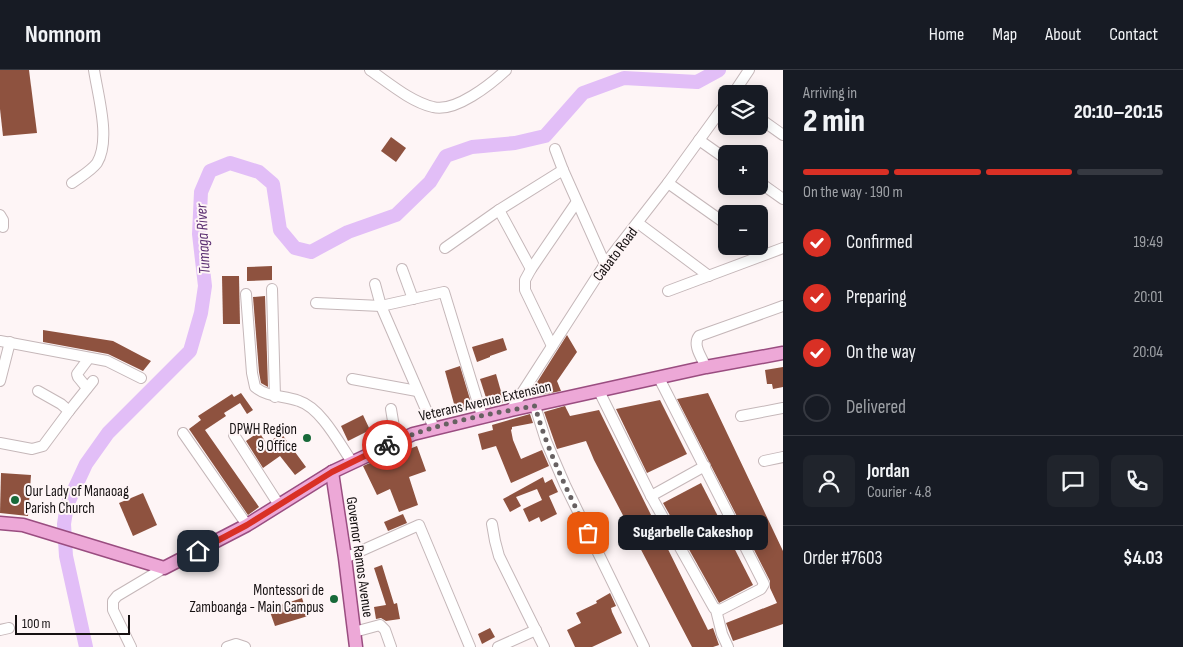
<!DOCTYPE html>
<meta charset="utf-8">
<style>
:root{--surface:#171b24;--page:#20242c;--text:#f1f3f6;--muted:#9ea1a6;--line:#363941;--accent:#d93025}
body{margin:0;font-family:"Sofia Sans Condensed",sans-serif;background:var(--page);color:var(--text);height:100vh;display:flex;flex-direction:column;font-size:19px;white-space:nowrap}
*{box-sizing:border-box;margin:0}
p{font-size:16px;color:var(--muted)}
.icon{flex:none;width:28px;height:28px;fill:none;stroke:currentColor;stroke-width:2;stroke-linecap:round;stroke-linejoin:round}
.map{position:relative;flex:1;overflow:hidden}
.details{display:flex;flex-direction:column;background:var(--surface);width:400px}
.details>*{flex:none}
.buttons{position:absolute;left:718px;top:15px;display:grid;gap:10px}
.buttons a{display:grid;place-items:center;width:50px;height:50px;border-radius:8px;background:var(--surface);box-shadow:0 2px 12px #0003;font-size:25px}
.scale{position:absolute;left:15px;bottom:12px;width:115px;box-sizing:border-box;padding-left:5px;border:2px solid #161112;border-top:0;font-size:14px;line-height:18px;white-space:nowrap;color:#161112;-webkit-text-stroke:4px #fef5f6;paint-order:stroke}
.pin{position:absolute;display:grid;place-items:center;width:42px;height:42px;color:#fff;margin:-21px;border-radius:10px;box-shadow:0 2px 8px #0006}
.courier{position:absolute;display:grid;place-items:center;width:50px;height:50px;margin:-25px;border:4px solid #d93025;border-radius:50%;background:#fff;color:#222;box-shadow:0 1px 6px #0007}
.bubble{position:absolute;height:35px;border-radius:8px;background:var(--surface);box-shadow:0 2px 12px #0003;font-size:16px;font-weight:800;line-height:35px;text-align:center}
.overview em{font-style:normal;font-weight:800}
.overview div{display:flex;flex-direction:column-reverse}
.overview{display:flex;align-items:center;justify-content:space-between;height:85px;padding:0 20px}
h1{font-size:32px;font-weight:800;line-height:38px}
.bar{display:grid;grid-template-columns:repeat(4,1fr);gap:8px 5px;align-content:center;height:60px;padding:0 20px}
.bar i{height:6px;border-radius:4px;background:var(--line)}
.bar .active{background:var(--accent)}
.bar p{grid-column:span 4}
.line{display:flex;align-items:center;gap:12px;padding:0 20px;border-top:1px solid var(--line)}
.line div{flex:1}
.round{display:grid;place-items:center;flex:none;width:52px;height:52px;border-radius:8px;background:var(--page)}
ol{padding:0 20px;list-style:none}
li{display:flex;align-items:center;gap:15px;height:55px}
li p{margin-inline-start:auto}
li .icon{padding:5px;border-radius:50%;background:var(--accent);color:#fff;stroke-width:4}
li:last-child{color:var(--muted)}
li i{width:28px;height:28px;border:2px solid var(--line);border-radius:50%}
header{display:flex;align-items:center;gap:30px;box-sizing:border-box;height:70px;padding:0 25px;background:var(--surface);border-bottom:1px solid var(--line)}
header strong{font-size:24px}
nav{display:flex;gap:28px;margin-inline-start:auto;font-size:18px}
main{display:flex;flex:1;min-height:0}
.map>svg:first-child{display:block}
</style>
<header>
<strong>Nomnom</strong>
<nav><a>Home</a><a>Map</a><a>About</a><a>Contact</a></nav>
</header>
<main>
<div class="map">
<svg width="783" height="577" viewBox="0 0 783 577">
<rect width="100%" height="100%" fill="#fef5f6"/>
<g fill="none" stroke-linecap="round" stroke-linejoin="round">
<polyline stroke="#e2bef7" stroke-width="14" points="86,577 66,486 64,454 67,435 86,394 108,363 190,281 201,243 205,216 199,164 201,122 210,101 230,93 259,102 273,114 280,160 295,178 311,182 348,162 396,145 430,112 446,86 472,77 515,73 545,66 583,23 624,8 697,12 719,0"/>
</g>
<g fill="#8e523f">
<polygon points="0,0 29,0 37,63 3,66 0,39"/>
<polygon points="391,67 406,78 396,92 381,81"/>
<polygon points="272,196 272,210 247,211 247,197"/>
<polygon points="222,206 239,206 240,254 223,254"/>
<polygon points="265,226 268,317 261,313 259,302 253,227"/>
<polygon points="43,260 113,271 151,291 143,301 108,284 43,272"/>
<polygon points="567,265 577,282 557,311 561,321 531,327 529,325"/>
<polygon points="503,268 507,280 490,286 490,287 477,292 472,277"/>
<polygon points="460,296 472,336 456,341 445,301"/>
<polygon points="783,297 783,317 773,319 772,314 767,314 765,300"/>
<polygon points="496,304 504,332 489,337 480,309"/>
<polygon points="241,323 253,340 247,344 240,333 224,343 226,346 205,360 259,437 248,445 189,359 201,350 198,346 232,324 234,327"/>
<polygon points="708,323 783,481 783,554 733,571 726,553 777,533 770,518 770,511 677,329"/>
<polygon points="660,330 687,384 647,403 616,339"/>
<polygon points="565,336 570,346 599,340 708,560 713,558 719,575 713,577 692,577 594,390 586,371 557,379 544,342"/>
<polygon points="530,344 533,353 512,357 512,359 511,360 513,370 521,389 542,380 549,396 511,413 496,376 482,380 478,364 493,360 492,355"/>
<polygon points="363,345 370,360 348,371 341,356"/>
<polygon points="259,362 267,374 281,363 306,397 295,405 280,386 263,398 246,371"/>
<polygon points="417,376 426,401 409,407 418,435 399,442 390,419 377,425 363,396 398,381 399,383"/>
<polygon points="1,403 31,405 28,446 0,443"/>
<polygon points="543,407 545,413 552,409 558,422 549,426 557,444 541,452 539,447 529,452 523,439 542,430 537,419 516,427 521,436 510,442 503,429"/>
<polygon points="701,413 753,515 719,533 663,433"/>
<polygon points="143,423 157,455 133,466 119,433"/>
<polygon points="403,444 407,453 388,461 384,452"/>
<polygon points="382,495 394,534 397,533 400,549 386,551 381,548 376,549 374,537 386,535 374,498"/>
<polygon points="610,523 616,536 611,538 612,542 622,563 592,577 575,577 567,560 581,553 576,543 597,533 596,531"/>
<polygon points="302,528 308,546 275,556 269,539"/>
<polygon points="490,558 495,567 482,574 478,564"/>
</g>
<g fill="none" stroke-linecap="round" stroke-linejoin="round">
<defs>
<g id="minor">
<path d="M370 0C389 13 411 32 433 37 455 43 491 14 506 0"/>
<polyline points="733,24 749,0"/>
<polyline points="759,48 783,65"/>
<polyline points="699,70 726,89"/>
<polyline points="555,79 563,100"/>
<polyline points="759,112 783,129"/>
<path d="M72 113C80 107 91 101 97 93 111 70 98 26 94 0"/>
<polyline points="668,113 726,154"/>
<polyline points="0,145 3,150 3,157"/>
<polyline points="638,153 709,206"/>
<polyline points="445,178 499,140"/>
<polyline points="402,199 413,229"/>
<polyline points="531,199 499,140 563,100 605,194"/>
<polyline points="375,214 381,236 434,358"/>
<polyline points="272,219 275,327"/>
<polyline points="668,221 783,178"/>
<path d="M246 224 252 303 255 317C268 328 284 325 299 331 321 338 339 373 352 392"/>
<polyline points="316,233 381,236 444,222 482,346"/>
<polyline points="0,271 107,291 141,308"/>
<polyline points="552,276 525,220 525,210 531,199 576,133"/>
<path d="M706 297C702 288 692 275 699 266L783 236"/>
<polyline points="352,309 417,321"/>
<polyline points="0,311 10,272"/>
<polyline points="87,318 78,307 77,304 89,288"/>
<polyline points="38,321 61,334 69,341"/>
<polyline points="599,321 651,426 714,538 720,540 761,519 764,514 659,308"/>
<polyline points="535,336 546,371 565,415 644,577"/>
<polyline points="391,339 394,357 399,370"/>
<polyline points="511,340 605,194 668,113 726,33"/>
<polyline points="741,346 783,338"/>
<polyline points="183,363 247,455"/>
<polyline points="234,365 279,435"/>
<polyline points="0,373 32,379 43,376 69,341 93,311"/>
<polyline points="764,391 783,387"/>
<polyline points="651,426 705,396"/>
<polyline points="492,454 495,471 499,486 544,577"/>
<polyline points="345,488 419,455 470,577"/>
<polyline points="716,540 722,564 728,577"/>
<polyline points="0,560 9,558"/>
<polyline points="354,562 380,555 385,560 391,577"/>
<polyline points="131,577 113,540 113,531 117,526 164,498"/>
<polyline points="227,577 236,574 245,577"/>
<polyline points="498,577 536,560"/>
</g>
<g id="major">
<polyline points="332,402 345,488 356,577"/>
<polyline points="0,453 23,455 164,498 247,455 332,402 413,364 511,340 706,297 783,283"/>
</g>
</defs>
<use href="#minor" stroke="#c5b7b9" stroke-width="12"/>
<use href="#major" stroke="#9a4d80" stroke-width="15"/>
<use href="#minor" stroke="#fff" stroke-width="10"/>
<use href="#major" stroke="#eda8d7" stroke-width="12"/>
</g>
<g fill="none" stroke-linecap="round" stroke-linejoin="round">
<path stroke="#676162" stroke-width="5" stroke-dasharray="0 9" d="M387 375C432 354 487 344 535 336 547 380 568 422 588 463"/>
<polyline stroke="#d93025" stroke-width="6" points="198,481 247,455 332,402 387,375"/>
</g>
<g fill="#186939" stroke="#fef5f6" stroke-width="2">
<circle cx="307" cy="368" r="5"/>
<circle cx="15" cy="430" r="5"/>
<circle cx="334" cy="529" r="5"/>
</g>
<g text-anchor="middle" stroke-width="4" stroke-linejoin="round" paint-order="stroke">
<g font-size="15" fill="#161112" stroke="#fef5f6">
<text transform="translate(615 184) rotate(-53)" y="5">Cabato Road</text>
<text transform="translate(485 331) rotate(-13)" y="5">Veterans Avenue Extension</text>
<text transform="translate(360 487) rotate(82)" y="5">Governor Ramos Avenue</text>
</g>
<g font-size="15" fill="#161112" stroke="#fef5f6" text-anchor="end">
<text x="297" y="364">DPWH Region<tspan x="297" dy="17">9 Office</tspan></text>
<text x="25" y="426" text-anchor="start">Our Lady of Manaoag<tspan x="25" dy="17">Parish Church</tspan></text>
<text x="324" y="525">Montessori de<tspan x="324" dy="17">Zamboanga - Main Campus</tspan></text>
</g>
<g font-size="16" font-style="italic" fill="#5d3173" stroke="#fef5f6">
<text transform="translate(202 169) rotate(-93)" y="6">Tumaga River</text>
</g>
</g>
</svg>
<div class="buttons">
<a><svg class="icon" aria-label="layers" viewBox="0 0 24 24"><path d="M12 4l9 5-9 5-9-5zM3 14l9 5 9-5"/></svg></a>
<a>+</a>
<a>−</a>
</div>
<div class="scale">100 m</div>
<div class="pin" style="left:588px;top:463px;background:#ea580c"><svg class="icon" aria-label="bag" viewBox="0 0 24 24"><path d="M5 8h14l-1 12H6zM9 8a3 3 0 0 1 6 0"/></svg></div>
<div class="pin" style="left:198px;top:481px;background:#1f2937"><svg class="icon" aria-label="home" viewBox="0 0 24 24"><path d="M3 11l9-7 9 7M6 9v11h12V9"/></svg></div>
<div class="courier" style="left:387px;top:375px"><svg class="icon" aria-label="bike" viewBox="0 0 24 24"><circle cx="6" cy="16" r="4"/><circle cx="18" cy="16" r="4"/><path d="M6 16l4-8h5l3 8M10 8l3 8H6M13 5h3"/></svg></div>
<div class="bubble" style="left:618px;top:445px;width:150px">Sugarbelle Cakeshop</div>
</div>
<section class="details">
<div class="overview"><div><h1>2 min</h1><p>Arriving in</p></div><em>20:10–20:15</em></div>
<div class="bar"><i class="active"></i><i class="active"></i><i class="active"></i><i></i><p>On the way · 190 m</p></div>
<ol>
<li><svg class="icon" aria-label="check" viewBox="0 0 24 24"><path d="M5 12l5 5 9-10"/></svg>Confirmed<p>19:49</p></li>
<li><svg class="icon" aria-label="check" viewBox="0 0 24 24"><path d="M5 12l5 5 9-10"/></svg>Preparing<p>20:01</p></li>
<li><svg class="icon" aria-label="check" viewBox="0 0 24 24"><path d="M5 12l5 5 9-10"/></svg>On the way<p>20:04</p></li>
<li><i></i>Delivered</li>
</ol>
<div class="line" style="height:90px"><a class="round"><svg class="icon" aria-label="person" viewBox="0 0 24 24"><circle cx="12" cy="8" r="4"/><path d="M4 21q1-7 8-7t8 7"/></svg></a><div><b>Jordan</b><p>Courier · 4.8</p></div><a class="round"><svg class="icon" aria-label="chat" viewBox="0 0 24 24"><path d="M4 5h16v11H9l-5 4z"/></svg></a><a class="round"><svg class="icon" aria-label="phone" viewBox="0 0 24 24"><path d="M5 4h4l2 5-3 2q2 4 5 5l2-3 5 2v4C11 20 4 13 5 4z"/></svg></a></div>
<div class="line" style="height:65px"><div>Order #7603</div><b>$4.03</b></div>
</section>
</main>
